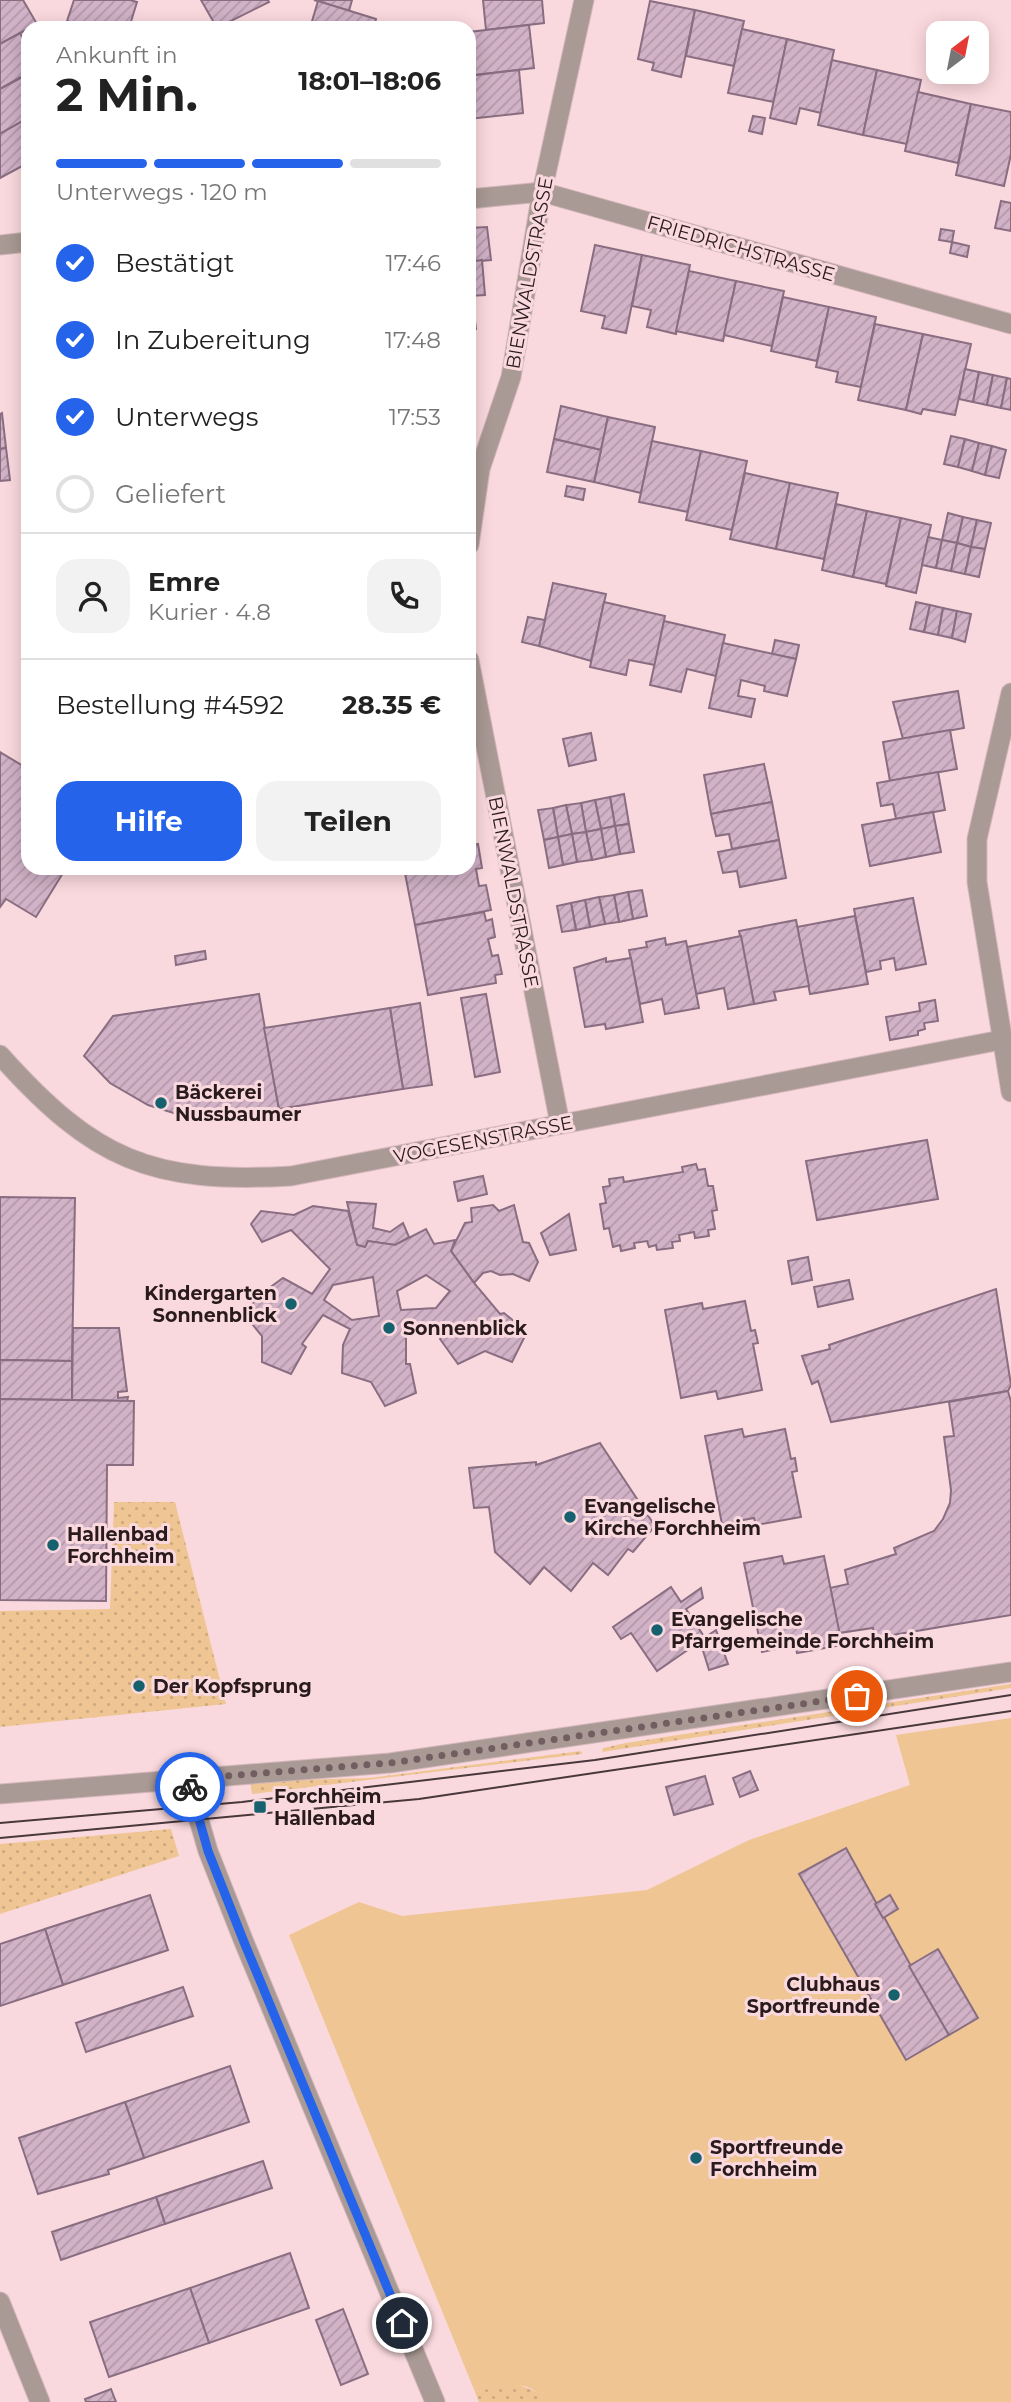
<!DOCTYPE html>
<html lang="de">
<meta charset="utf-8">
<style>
:root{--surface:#fff;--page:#f2f2f2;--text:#222;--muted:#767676;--line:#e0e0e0;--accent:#2563eb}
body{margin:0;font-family:Montserrat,sans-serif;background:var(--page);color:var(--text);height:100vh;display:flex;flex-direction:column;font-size:26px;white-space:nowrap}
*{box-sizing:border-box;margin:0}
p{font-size:23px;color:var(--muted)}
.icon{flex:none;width:38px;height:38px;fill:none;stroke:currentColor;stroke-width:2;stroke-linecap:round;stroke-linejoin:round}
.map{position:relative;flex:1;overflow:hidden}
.sheet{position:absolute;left:21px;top:21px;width:455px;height:854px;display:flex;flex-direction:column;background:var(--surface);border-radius:21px;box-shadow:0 4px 18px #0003}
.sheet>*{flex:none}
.needle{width:46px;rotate:32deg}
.controls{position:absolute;left:926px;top:21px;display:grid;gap:14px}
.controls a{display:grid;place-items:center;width:63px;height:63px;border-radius:14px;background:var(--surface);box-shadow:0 4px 18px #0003;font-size:35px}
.pin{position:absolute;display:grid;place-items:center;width:60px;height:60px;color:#fff;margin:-30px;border:4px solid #fff;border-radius:50%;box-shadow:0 2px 7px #0007}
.courier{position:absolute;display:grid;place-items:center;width:70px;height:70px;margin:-35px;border:5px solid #2563eb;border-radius:50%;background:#fff;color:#222;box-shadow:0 2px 9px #0007}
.overview em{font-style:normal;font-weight:700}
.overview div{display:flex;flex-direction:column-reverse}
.overview{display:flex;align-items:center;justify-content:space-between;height:119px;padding:0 35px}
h1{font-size:46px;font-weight:700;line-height:52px}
.bar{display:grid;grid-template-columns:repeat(4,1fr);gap:10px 7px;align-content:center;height:84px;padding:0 35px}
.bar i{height:9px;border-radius:5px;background:var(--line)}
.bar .selected{background:var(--accent)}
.bar p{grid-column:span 4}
.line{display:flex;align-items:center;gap:18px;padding:0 35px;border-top:2px solid var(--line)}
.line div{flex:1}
.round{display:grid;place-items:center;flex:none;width:74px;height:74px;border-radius:21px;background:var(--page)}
ol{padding:0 35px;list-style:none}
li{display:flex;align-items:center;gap:21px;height:77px}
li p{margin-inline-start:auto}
li .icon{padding:7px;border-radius:50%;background:var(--accent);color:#fff;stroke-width:4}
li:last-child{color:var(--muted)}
li i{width:38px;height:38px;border:4px solid var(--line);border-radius:50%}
.action{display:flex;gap:14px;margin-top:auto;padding:14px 35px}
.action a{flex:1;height:80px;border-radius:21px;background:var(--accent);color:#fff;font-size:28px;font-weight:700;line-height:80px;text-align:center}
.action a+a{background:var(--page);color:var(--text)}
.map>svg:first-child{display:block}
</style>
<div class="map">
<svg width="1011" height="2402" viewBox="0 0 1011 2402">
<defs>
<pattern id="green-dots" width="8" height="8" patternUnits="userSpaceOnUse" patternTransform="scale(1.75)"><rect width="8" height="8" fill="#efc593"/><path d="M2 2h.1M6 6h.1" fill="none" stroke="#cda97e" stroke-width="1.8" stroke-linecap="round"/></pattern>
<pattern id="building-hatch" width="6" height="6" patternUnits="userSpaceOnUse" patternTransform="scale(1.75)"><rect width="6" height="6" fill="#d1b2c7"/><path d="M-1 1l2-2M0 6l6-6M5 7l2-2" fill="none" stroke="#b398aa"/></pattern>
</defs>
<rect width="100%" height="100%" fill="#fad9de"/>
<g fill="url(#green-dots)">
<polygon points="114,1502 175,1502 226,1704 0,1727 0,1611 110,1609"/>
<polygon points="1011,1684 1011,1688 602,1752 603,1748 626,1743"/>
<polygon points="581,1751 582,1754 252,1794 250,1781 369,1778"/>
<polygon points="171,1829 179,1856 0,1914 0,1844"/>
<polygon points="512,2382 542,2394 549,2402 479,2402 475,2392"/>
</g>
<path fill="#efc593" d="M1011 1718V2402H549C524 2377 505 2384 475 2392L289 1935 359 1902 402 1916 647 1890 749 1840 910 1785 896 1735Z"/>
<g fill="url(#building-hatch)" stroke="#896d81" stroke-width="2" fill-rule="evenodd">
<polygon points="0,0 23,0 37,24 0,44"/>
<polygon points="74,0 130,0 137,2 129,28 91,28 67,21"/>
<polygon points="201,0 268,0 269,2 217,28"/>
<polygon points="314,0 352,0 349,11"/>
<polygon points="483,0 542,0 544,23 486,30"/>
<polygon points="318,1 376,19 374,28 310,28"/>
<polygon points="650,1 695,10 681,77 652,70 654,63 638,59"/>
<polygon points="695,10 744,21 734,66 686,56"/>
<polygon points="529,25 534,68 474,75 469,32"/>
<polygon points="742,29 787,39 774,102 728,93"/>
<polygon points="20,33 28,48 28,73 0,89 0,44"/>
<polygon points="787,39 834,50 821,113 800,108 796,124 770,118"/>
<polygon points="832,60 877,70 863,135 818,125"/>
<polygon points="519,70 523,113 469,119 469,76"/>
<polygon points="877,70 921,80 907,144 863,135"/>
<polygon points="26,75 28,118 0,134 0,89"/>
<polygon points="918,92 971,104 958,163 905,151"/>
<polygon points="971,104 1011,112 1011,154 1004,186 956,175"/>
<polygon points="753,116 765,118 762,134 749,131"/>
<polygon points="28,118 28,163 0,178 0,134"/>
<polygon points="1001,201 1011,203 1011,231 995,228"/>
<polygon points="487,227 491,260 469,262 469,228"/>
<polygon points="941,229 954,231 952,242 939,240"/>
<polygon points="952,242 969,246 967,257 950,253"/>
<polygon points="595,245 642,255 626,333 602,328 605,316 581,311"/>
<polygon points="642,255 690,265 676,334 647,327 651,310 632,306"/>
<polygon points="482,260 485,295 469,296 469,262"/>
<polygon points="689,271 736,281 723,341 676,331"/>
<polygon points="736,281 784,291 772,346 724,335"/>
<polygon points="469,296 472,296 476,329 469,329"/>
<polygon points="783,297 829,307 817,361 771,351"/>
<polygon points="829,307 876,317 861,387 836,382 838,372 816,367"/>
<polygon points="875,324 923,334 906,410 858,400"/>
<polygon points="923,334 971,344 955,415 923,409 921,414 906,410"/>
<polygon points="965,369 979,372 973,402 959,399"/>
<polygon points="979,372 993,375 987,405 973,402"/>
<polygon points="993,375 1007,378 1001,408 987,405"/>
<polygon points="1007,378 1011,379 1011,410 1001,408"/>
<polygon points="561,406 608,417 601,450 554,439"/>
<polygon points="2,413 6,448 0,449 0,414"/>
<polygon points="608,417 655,427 641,493 594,482"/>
<polygon points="951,436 965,439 958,467 944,464"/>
<polygon points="554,439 601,450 594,482 547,472"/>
<polygon points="965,439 979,443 972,471 958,467"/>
<polygon points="652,441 701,451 688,512 639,502"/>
<polygon points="979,443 992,446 985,475 972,471"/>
<polygon points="992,446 1006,450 999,478 985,475"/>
<polygon points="6,448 10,480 0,481 0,449"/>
<polygon points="701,451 747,461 732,530 686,520"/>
<polygon points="745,473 790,483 776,549 730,539"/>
<polygon points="790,483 838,493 824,559 776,549"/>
<polygon points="567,486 585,489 583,500 565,496"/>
<polygon points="836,504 867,511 853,577 822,570"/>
<polygon points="867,511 901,518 886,584 853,577"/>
<polygon points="948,513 963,517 957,543 942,540"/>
<polygon points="963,517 977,520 971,547 957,543"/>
<polygon points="901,518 931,525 916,593 886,586"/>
<polygon points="977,520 991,523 985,549 971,547"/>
<polygon points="928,537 942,540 936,568 922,565"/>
<polygon points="942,540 957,543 951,571 936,568"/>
<polygon points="957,543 971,547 965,574 951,571"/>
<polygon points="971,547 985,549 979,577 965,574"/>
<polygon points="553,583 606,594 591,661 539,646"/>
<polygon points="604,602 665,616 655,665 629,660 626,675 590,667"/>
<polygon points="916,602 930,605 924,632 910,629"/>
<polygon points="930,605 943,608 938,635 924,632"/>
<polygon points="943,608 957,611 952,638 938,635"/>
<polygon points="957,611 971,614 965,642 952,638"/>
<polygon points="528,617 545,620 539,646 522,642"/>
<polygon points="664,621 725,635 716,676 687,669 681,692 650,685"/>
<polygon points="775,640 799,645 796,659 772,654"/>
<polygon points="723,643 796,659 787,696 764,691 765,686 741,680 738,696 755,699 751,717 709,708"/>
<polygon points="958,691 964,728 903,739 893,702"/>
<polygon points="950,730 957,769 890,781 883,742"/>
<polygon points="591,733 596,760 569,766 563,739"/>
<polygon points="0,752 28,769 28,868 66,868 36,917 6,899 0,907"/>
<polygon points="764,764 772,802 711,814 704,775"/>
<polygon points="938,772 945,810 896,819 893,804 881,806 877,783"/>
<polygon points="624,794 629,824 615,826 610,797"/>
<polygon points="610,797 615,826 601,829 595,800"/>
<polygon points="595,800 601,829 586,832 581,803"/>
<polygon points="772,802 779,840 732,849 729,834 716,836 711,814"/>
<polygon points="581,803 586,832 572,834 566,805"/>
<polygon points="566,805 572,834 558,837 553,808"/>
<polygon points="553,808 558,837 544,840 538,810"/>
<polygon points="933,812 941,852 870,866 862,825"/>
<polygon points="629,824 634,852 620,854 615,826"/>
<polygon points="615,826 620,854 606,857 601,829"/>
<polygon points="601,829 606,857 592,860 586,832"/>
<polygon points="586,832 592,860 577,862 572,834"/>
<polygon points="572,834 577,862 563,865 558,837"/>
<polygon points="558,837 563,865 549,868 544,840"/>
<polygon points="471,838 472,845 478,844 482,868 476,869 479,886 486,885 491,910 415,925 404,868 469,868"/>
<polygon points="779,840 786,878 740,887 737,871 723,873 718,852"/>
<polygon points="642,890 647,916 633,919 628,892"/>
<polygon points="628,892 633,919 619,922 614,895"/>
<polygon points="614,895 619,922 605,924 599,897"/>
<polygon points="599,897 605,924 590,927 585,900"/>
<polygon points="913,898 926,964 896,970 894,958 880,961 881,969 866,972 854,909"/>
<polygon points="585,900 590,927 576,930 571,903"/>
<polygon points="571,903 576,930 562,932 557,906"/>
<polygon points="484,912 486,921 492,919 495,937 488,939 492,956 498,955 502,974 495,975 496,983 428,995 415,925"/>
<polygon points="855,916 868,984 810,994 797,927"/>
<polygon points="796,920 809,986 774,992 776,1000 754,1004 739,931"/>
<polygon points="741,936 754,1004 728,1009 724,988 696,994 687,947"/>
<polygon points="665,938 666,945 686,941 699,1008 665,1014 662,999 640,1004 629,950 647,947 646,942"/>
<polygon points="205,951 206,959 176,965 175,956"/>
<polygon points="606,958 606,962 631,958 643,1022 606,1029 605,1024 585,1027 574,968"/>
<polygon points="259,994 280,1115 255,1120 180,1115 148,1105 110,1083 84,1056 113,1016"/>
<polygon points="486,994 500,1072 475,1077 461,998"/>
<polygon points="935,1000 938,1021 924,1023 925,1029 918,1031 918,1035 890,1040 886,1017 920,1011 919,1003"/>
<polygon points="420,1003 432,1085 403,1089 390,1008"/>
<polygon points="390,1008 403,1089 279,1109 264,1028"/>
<polygon points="927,1140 938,1199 817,1220 806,1161"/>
<polygon points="696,1164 698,1170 705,1169 708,1186 713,1186 717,1210 712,1211 715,1229 708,1230 709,1236 695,1238 694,1232 679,1235 680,1241 672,1242 673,1248 657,1250 656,1245 649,1247 647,1241 634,1243 635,1248 621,1251 620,1245 613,1247 609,1228 604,1229 600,1204 606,1203 603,1187 610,1186 609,1179 623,1177 624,1182 683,1172 682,1167"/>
<polygon points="483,1176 487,1194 458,1201 454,1182"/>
<polygon points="0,1197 75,1198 72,1361 0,1360"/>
<polygon points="347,1202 376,1204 373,1228 390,1232 403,1223 409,1237 395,1245 368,1241 365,1247 357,1245"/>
<polygon points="493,1205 499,1211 514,1205 523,1242 529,1243 538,1262 529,1281 513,1274 500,1275 491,1271 483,1273 474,1283 451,1251 465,1223 472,1222 471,1208"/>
<path d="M313 1206 348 1211 357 1245 365 1247 368 1241 395 1245 426 1229 434 1244 455 1240 451 1251 474 1283 500 1314 504 1313 527 1332 512 1362 485 1351 458 1364 440 1339 444 1332 433 1322 406 1327V1364H410L416 1393 385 1406 371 1382 342 1373 343 1345 350 1329 323 1315 302 1344 306 1347 291 1374 262 1362V1336L243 1313 265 1291 283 1278 312 1294 330 1269 291 1230 262 1242 251 1224 261 1211 294 1215ZM426 1275 450 1291 436 1308 401 1310 397 1291ZM373 1277 379 1316 352 1320 324 1300 333 1285Z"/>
<polygon points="569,1214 576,1250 550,1255 541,1233"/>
<polygon points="808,1257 812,1280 792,1284 788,1261"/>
<polygon points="849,1280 853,1299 818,1307 814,1287"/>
<polygon points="996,1289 1011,1385 1008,1391 831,1422 818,1381 812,1384 802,1356 830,1349 829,1345"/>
<polygon points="745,1301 751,1331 755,1330 758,1343 753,1344 762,1390 718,1399 716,1391 681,1398 665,1310 702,1303 703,1309"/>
<polygon points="73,1328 119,1328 127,1391 118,1392 118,1398 128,1397 127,1401 72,1400"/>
<polygon points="0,1360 72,1361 72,1400 0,1399"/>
<polygon points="1008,1391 1011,1402 1011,1615 875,1638 873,1628 839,1633 830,1588 848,1584 845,1570 896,1554 894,1548 934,1531 943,1519 950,1503 951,1490 944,1437 954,1436 949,1402"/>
<polygon points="0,1399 134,1401 133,1465 107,1465 106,1601 0,1600"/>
<polygon points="742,1429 744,1437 785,1429 791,1459 795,1458 797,1471 792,1472 801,1517 756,1525 754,1518 722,1524 705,1436"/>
<polygon points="600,1443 655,1526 633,1552 628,1549 608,1575 593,1563 571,1591 544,1567 530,1584 495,1552 489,1507 474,1508 469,1468 536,1462 536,1465"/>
<polygon points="782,1556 784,1564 824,1556 842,1645 797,1653 795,1645 762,1652 744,1563"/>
<polygon points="671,1587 681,1602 701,1588 703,1598 686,1609 705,1638 657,1671 631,1633 621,1639 613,1627"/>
<polygon points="716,1630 728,1664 709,1670 700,1641"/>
<polygon points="750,1771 758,1790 740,1797 733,1778"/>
<polygon points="705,1776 713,1804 674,1815 666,1787"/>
<polygon points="846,1848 949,2035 906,2060 799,1874"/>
<polygon points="150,1895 168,1950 63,1985 45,1929"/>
<polygon points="890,1895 898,1909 883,1918 875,1904"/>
<polygon points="45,1929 63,1985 0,2006 0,1944"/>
<polygon points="938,1949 978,2018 949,2035 909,1966"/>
<polygon points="183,1987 193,2016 86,2052 76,2023"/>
<polygon points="230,2066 249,2122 144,2158 125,2102"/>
<polygon points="125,2102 144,2158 108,2170 109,2174 38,2194 19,2138"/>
<polygon points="263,2161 272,2188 165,2224 156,2197"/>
<polygon points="156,2197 165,2224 61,2260 52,2232"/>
<polygon points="290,2253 309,2308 209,2343 190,2288"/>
<polygon points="190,2288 209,2343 109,2377 90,2322"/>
<polygon points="343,2309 368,2374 341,2385 316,2320"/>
<polygon points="111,2389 116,2402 86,2402 85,2399"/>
</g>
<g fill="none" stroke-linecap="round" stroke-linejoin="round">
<defs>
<g id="minor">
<polyline points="469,199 542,192 1011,324"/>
<polyline points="0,245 28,242"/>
<polyline points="469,545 480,469 511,377 542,192 584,0"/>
<polyline points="469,660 560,1124"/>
<polyline points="1011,693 977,839 977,882 1011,1092"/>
<path d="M0 1055C94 1160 151 1184 291 1176L1001 1040"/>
<polyline points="187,1779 208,1851 244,1942 435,2402"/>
<polyline points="0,2302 40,2402"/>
</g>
<polyline id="tertiary" points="0,1794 390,1763 1011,1672"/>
</defs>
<use href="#minor" stroke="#d4b7bb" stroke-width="21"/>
<use href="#tertiary" stroke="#d4b7bb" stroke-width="21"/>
<use href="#minor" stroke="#aa9a95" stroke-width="19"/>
<use href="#tertiary" stroke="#aa9a95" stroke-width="19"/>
<g stroke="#49383b" stroke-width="2">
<polyline points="0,1823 242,1802 595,1760 1011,1695"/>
<polyline points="0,1838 419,1799 1011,1711"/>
</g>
</g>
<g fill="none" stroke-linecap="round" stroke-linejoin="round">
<polyline stroke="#725e61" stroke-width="7" stroke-dasharray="0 12.6" points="190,1787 187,1779 390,1763 857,1696"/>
<polyline stroke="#2563eb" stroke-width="9" points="190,1787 208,1851 244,1942 402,2323"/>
</g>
<g fill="#17616f" stroke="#fad9de" stroke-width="2.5">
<circle cx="161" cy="1103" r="7"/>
<circle cx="291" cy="1304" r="7"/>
<circle cx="389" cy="1328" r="7"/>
<circle cx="570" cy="1517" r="7"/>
<circle cx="53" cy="1545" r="7"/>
<circle cx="657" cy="1630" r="7"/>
<circle cx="139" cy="1686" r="7"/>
<rect x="253" y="1800" width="14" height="14" rx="3.5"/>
<circle cx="894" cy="1995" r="7"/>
<circle cx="696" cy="2158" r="7"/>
</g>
<g text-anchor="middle" stroke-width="6" stroke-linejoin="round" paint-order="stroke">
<g font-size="19" fill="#291b1d" stroke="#fad9de">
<text transform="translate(741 248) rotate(16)" y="7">FRIEDRICHSTRASSE</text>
<text transform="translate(529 273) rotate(-80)" y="7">BIENWALDSTRASSE</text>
<text transform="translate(514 892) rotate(79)" y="7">BIENWALDSTRASSE</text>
<text transform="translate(483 1139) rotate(-11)" y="7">VOGESENSTRASSE</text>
</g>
<g font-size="19" font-weight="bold" fill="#291b1d" stroke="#fad9de" text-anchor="start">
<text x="175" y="1099">Bäckerei<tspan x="175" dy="22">Nussbaumer</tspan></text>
<text x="277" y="1300" text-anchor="end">Kindergarten<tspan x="277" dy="22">Sonnenblick</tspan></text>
<text x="403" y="1335">Sonnenblick</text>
<text x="584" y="1513">Evangelische<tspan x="584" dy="22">Kirche Forchheim</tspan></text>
<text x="67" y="1541">Hallenbad<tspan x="67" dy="22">Forchheim</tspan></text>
<text x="671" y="1626">Evangelische<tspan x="671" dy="22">Pfarrgemeinde Forchheim</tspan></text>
<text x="153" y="1693">Der Kopfsprung</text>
<text x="274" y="1803">Forchheim<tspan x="274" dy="22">Hallenbad</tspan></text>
<text x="880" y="1991" text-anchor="end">Clubhaus<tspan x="880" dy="22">Sportfreunde</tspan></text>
<text x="710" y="2154">Sportfreunde<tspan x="710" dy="22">Forchheim</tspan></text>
</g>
</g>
</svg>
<div class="controls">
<a><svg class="needle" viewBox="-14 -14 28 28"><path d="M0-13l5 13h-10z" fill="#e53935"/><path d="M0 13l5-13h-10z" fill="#767676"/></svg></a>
</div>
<div class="pin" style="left:857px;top:1696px;background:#ea580c"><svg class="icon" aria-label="bag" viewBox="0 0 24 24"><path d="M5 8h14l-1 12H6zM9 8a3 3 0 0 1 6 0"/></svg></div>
<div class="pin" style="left:402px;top:2323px;background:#1f2937"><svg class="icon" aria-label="home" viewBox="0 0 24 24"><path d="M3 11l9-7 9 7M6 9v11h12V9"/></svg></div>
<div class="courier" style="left:190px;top:1787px"><svg class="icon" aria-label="bike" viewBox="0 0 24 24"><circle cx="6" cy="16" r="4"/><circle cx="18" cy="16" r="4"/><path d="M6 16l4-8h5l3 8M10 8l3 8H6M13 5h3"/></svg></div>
<section class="sheet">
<div class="overview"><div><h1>2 Min.</h1><p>Ankunft in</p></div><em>18:01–18:06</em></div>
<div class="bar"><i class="selected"></i><i class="selected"></i><i class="selected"></i><i></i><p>Unterwegs · 120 m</p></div>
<ol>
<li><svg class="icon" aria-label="check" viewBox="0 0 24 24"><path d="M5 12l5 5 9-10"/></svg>Bestätigt<p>17:46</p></li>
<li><svg class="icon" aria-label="check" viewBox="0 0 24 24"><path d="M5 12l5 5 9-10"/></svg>In Zubereitung<p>17:48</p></li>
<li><svg class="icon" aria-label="check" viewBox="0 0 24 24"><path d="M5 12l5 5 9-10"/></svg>Unterwegs<p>17:53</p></li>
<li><i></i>Geliefert</li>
</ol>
<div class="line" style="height:126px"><a class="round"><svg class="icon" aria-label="person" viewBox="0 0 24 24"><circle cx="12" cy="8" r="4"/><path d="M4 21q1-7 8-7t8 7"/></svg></a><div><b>Emre</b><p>Kurier · 4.8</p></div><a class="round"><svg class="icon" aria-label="phone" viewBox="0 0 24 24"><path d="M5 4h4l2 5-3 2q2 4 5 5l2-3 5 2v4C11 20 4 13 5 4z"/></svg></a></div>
<div class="line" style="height:91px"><div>Bestellung #4592</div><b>28.35 €</b></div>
<div class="action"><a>Hilfe</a><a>Teilen</a></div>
</section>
</div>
